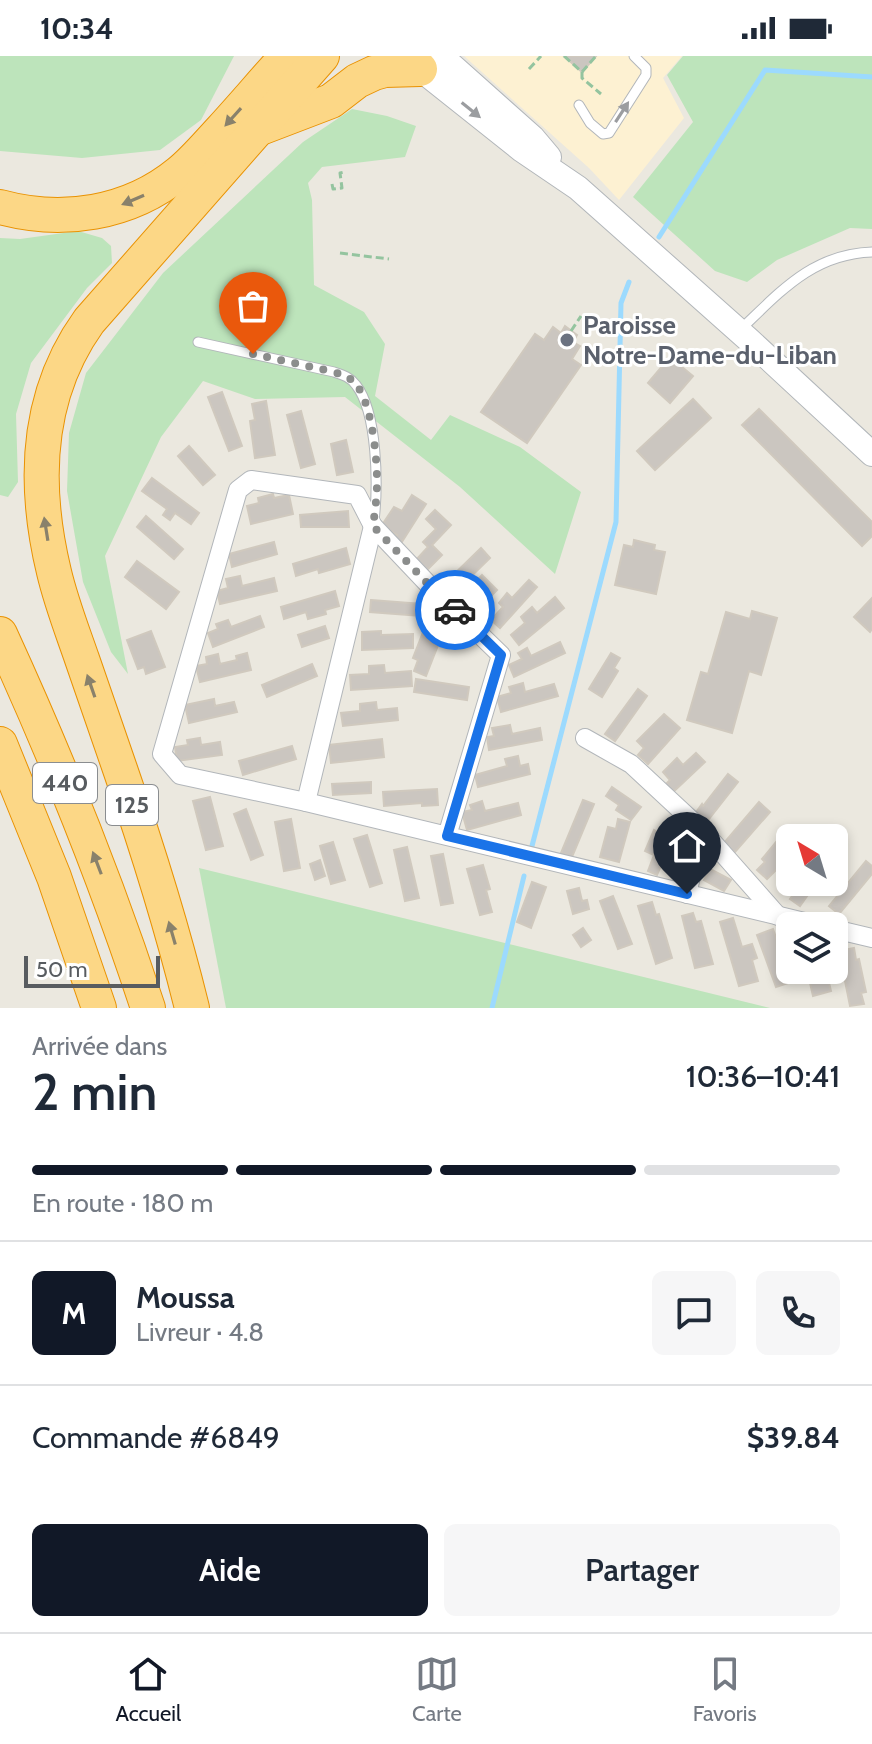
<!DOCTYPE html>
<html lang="fr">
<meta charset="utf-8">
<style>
:root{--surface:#fff;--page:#f6f6f7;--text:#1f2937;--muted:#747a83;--line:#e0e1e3;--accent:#111827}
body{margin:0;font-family:Cabin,sans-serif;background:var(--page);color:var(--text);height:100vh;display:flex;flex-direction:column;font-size:30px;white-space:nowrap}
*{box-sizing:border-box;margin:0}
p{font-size:26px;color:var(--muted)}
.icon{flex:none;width:44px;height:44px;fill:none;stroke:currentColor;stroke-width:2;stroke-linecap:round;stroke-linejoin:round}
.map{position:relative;height:952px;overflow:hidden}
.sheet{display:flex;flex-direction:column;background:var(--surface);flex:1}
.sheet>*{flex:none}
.needle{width:52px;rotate:322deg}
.controls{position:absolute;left:776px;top:768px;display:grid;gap:16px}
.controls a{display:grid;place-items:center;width:72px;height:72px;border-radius:12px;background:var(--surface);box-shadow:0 4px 12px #0003;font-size:40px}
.scale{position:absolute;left:24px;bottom:20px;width:136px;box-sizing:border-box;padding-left:8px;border:4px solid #585c60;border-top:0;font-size:22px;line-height:28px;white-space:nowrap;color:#585c60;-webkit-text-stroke:6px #fff;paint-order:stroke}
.pin{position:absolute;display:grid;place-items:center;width:68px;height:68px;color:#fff;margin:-82px -34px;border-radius:50% 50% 50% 0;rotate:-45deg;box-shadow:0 0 8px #0007}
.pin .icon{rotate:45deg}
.courier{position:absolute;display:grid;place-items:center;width:80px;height:80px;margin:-40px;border:6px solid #1a73e8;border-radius:50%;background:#fff;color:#222;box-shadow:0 2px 10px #0007}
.headline em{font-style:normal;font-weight:600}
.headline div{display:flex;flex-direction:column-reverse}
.headline{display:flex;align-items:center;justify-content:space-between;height:136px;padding:0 32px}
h1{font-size:52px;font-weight:600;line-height:60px}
.bar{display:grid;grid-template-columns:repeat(4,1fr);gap:12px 8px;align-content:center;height:96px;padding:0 32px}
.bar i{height:10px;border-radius:6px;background:var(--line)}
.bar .active{background:var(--accent)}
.bar p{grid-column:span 4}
.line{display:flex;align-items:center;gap:20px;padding:0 32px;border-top:2px solid var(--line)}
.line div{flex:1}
.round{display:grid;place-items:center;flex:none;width:84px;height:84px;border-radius:12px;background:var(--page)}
.button{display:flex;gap:16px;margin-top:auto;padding:16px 32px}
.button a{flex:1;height:92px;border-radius:12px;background:var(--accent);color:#fff;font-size:32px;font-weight:600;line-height:92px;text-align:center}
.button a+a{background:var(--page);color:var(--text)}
.status{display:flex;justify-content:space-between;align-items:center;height:56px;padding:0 40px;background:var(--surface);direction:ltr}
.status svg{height:22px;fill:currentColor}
.tabs{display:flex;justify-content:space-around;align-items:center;height:112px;border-top:2px solid var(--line);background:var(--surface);font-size:22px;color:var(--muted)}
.tabs a{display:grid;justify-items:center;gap:4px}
.tabs .active{color:var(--accent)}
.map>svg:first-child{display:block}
</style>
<div class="status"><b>10:34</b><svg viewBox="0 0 49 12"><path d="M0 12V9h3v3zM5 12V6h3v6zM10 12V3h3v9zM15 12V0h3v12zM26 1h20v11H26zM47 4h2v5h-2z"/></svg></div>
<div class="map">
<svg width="872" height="952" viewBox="0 0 872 952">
<rect width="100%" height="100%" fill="#ebe8df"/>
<polygon fill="#fdf1d2" points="464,0 682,0 663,22 684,62 619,144 589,112"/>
<g fill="#bde4bb">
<polygon points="0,0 234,0 201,64 160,94 82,102 0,95"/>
<polygon points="683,0 872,0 872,173 850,172 777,204 747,226 715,215 633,141 693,66 667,19"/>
<polygon points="352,53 387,60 416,70 405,101 322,111 308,127 312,144 314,229 364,256 385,288 375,340 431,384 450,359 520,391 581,436 555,518 460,431 345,341 255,343 203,325 161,381 105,500 128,618 111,596 83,526 67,435 69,377 86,317 163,217 303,86"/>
<polygon points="78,175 102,182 111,190 112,207 87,232 31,307 16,358 18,426 8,441 0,439 0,182 20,183"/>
<polygon points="199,812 770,952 226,952"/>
</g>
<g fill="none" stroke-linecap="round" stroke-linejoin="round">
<g stroke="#9cdafe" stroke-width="5">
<polyline points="659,181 765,14 872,21"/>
<polyline points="532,790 616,466 621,247 629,226"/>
<polyline points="492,952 524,820"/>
</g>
</g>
<g fill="#cbc6c0" stroke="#d0c9be" stroke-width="2">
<polygon points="564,0 596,0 582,16"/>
<polygon points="565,270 577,279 573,286 580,290 572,303 581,309 527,387 481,356 535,278 544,284 553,271 561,277"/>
<polygon points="670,301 693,320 670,347 648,327"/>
<polygon points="222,336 242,390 229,395 208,341"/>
<polygon points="693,343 711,362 655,414 637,395"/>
<polygon points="266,345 275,399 255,402 250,365 255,364 252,348"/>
<polygon points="759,353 872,466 872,480 862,490 742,369"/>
<polygon points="301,355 315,408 301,412 287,359"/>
<polygon points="346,384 353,416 337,419 331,388"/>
<polygon points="189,390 215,419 203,429 178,400"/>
<polygon points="152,422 199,457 191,468 175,457 170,464 163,459 167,453 142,435"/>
<polygon points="273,438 274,442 289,439 293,458 251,468 247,450 259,447 258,442"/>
<polygon points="412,439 426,448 400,489 393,485 397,479 382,469 394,451 402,455"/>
<polygon points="435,454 451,469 432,489 442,499 427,514 416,504 428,491 423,486 436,473 426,463"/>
<polygon points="348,455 349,471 301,471 300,459"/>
<polygon points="146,460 183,493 174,503 137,471"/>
<polygon points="634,484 655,489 654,494 665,496 656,538 615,529 624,489 633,491"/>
<polygon points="274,486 277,498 232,511 229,498"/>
<polygon points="346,492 350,508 319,517 318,513 296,520 293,508"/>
<polygon points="481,492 490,502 454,537 445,527"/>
<polygon points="137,505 179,536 166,553 125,521"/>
<polygon points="482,519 497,534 476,555 467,546 474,539 468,534"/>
<polygon points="240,520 242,530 274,522 277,535 220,548 217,535 228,532 226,523"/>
<polygon points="529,524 537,531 500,572 491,564 503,551 499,547 507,537 512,542"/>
<polygon points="335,535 339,550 325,554 326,558 308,563 306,556 284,563 281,551"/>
<polygon points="555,541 564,552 519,589 511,579 525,567 521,561 532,551 537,557"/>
<polygon points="872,542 872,573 870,576 854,561"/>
<polygon points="371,544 422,548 421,560 370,556"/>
<polygon points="752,555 777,562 761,619 749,615 732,677 687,664 701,616 708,618 726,556 750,563"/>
<polygon points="260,560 264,571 213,591 208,577 218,573 216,568 228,564 231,571"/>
<polygon points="427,566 438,569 435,576 442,579 426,620 414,615 418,604 413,602"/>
<polygon points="325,570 329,582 302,591 298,579"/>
<polygon points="151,575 165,611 146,618 144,611 138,613 127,584"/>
<polygon points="381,575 381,579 413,578 413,592 362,594 362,576"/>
<polygon points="560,586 565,597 514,621 509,609 522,603 518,597 527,592 531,600"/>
<polygon points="247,597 251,614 200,626 196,610 207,608 206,601 218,598 220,608 237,604 236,600"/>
<polygon points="611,597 620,602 614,612 618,615 602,641 589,633"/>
<polygon points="312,608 317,620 267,641 262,629"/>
<polygon points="384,609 385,617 411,615 412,630 351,634 350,619 369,618 369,610"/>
<polygon points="416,623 469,631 467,644 414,636"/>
<polygon points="523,627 525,636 554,628 558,640 501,656 497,641 511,637 509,631"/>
<polygon points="638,633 647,640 615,685 605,678"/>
<polygon points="214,643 215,650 234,646 237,656 189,667 185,649"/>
<polygon points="376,646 377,654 397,652 398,664 343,670 341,657 360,655 360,648"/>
<polygon points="664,658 680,672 648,708 638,699 644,692 637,685"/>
<polygon points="510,669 512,678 540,672 542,684 489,694 487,681 494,680 492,672"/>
<polygon points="200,682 201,689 220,686 222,699 177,705 175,691 188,689 187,684"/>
<polygon points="382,683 384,701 331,707 329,689"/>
<polygon points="292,690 296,703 243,719 239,705"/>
<polygon points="696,697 705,706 671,738 664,730 670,724 663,716 677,702 683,709"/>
<polygon points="518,700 520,710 528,708 530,718 478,731 475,719 507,710 505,703"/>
<polygon points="728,718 738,726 705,768 694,759 702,748 703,750"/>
<polygon points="371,726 371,737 333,739 332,728"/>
<polygon points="612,731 641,751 631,764 616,754 619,749 606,740"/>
<polygon points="437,733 438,749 422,750 422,747 384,750 383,736"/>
<polygon points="210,741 223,790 206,794 193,745"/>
<polygon points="583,744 594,748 572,801 561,797"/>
<polygon points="482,745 485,755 518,747 521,759 467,774 462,756 472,754 470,749"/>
<polygon points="759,746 770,756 734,797 723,788"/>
<polygon points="246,753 263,799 251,804 234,758"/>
<polygon points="291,763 300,812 284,815 275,766"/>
<polygon points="618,763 630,766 619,806 600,801 608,771 616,773"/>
<polygon points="663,768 677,773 657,819 648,815 654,799 645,795 654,774 659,777"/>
<polygon points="786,774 795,782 790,782 790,800 767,823 757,814 765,806 762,803"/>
<polygon points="367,779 382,827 370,831 354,783"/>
<polygon points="333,786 345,824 331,828 320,790"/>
<polygon points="407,791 419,842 405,845 394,794"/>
<polygon points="443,798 453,847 441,849 431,800"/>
<polygon points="320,804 325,820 315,824 310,808"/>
<polygon points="866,805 872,810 872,818 839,858 829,850"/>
<polygon points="483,809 490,833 486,834 492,856 480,859 467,813"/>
<polygon points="710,813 731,824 724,835 704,824"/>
<polygon points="532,826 546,831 531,872 517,866"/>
<polygon points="802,826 817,826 800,850 790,843"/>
<polygon points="579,832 582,845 587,844 589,853 573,858 567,835"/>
<polygon points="613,840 632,888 618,893 600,845"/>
<polygon points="652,846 656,859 659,858 672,902 656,908 638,850"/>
<polygon points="693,857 696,866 701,865 713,908 695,912 682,860"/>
<polygon points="733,862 742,891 752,888 757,902 752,904 758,925 739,930 720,866"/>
<polygon points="583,872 591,884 581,891 573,879"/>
<polygon points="773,873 787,912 790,911 790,914 797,914 800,923 776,931 757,879"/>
<polygon points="854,892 856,904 859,903 866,936 861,937 864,948 850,950 839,895"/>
<polygon points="807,914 826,914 831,935 813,940"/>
</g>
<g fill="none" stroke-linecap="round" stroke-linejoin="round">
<defs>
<g id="service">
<polyline points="579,49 590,67 603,78 609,77 646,19 646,12 634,0"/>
<path d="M741 273C781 235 813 198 872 196"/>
<path d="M198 286 334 316C343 319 350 321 356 329 378 357 378 431 374 465"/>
</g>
<g id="minor">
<polyline points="585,682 631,708 702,774 778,860"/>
<polyline points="306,746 373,470"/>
<polyline points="447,780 501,599 428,528 373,470 357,439 251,424 238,434 162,698 180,719 306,746 821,870"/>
<polyline points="687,838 702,774"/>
<polyline points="834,873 872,882"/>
</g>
<g id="tertiary">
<polyline points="441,0 533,82 549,101"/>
<polyline points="409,4 522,94 578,132 749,284 872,398"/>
</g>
<g id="motorway">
<polyline points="263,71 331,45 357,25 374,17 385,14 420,13"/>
<path d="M0 151C62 168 129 158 179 117 195 104 208 88 222 73 244 49 265 24 287 0"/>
<path d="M0 578C56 700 106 824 148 952"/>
<polyline points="0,688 54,821 99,952"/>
<path d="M192 952C172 871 147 791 120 713 107 676 95 640 82 603 72 574 61 546 54 516 33 429 35 340 89 265L322 0"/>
</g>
</defs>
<use href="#service" stroke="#b2b6ba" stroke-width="11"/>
<use href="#minor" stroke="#b2b6ba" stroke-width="20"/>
<use href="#tertiary" stroke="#b2b6ba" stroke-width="26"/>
<use href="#motorway" stroke="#e99202" stroke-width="36"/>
<g stroke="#94c49f" stroke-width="3" stroke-dasharray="8 4" stroke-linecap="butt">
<polyline points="564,0 582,16 596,0"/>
<polyline points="529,13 541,0"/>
<polyline points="582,16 582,22 601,38"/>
<polyline points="332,128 333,133 342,132 340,117 344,116"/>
<polyline points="340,197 389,203"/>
<polyline points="571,275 581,260"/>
</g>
<use href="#service" stroke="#fff" stroke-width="9"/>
<use href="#minor" stroke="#fff" stroke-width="18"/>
<use href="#tertiary" stroke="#fff" stroke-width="24"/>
<use href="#motorway" stroke="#fcd786" stroke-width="34"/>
</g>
<defs><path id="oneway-solid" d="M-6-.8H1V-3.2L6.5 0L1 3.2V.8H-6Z" transform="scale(2)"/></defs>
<g fill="#9b9da0">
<use href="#oneway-solid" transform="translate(471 54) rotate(39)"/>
<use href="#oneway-solid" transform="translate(622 56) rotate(-57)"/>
</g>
<g fill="#89816b">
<use href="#oneway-solid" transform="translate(233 61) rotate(132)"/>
<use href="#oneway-solid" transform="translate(133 144) rotate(157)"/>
<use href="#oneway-solid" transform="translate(46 473) rotate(-99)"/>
<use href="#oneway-solid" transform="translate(91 630) rotate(-109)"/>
<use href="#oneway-solid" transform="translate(97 807) rotate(-111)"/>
<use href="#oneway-solid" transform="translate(172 877) rotate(-106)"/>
</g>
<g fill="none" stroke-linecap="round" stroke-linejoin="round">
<path stroke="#8b8d8c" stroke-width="8" stroke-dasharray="0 14.4" d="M253 298 334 316C343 319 350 321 356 328 372 349 377 400 377 426 377 441 375 455 373 470L428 528 455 554"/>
<polyline stroke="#1a73e8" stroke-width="10" points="455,554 501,599 447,780 687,838"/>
</g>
<circle fill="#6b7280" stroke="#fff" stroke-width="3" cx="567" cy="284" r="8"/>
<g text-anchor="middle" stroke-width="6" stroke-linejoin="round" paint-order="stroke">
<g fill="#fff" stroke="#8a8d90" stroke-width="2">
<rect x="33" y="707" width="64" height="40" rx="6"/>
<rect x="106" y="729" width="52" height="40" rx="6"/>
</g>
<g font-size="24" font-weight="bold" fill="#585c60">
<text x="65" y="735">440</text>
<text x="132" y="757">125</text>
</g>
<g font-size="26" font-weight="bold" fill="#5b616d" stroke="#fff" text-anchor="start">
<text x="583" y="278">Paroisse<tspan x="583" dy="30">Notre-Dame-du-Liban</tspan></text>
</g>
</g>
</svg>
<div class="controls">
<a><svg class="needle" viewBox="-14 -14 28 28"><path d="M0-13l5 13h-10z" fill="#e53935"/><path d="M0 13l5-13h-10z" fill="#747a83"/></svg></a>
<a><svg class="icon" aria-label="layers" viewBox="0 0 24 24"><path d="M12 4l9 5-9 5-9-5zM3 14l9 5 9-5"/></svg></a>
</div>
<div class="scale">50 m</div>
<div class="pin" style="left:253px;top:298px;background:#ea580c"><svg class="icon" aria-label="bag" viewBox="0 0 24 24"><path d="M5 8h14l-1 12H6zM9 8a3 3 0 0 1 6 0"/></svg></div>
<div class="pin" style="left:687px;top:838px;background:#1f2937"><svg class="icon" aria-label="home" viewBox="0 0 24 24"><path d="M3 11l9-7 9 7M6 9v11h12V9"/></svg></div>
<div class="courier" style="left:455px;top:554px"><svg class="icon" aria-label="car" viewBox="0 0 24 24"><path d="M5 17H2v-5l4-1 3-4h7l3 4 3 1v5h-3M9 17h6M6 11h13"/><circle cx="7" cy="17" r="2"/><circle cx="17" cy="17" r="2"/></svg></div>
</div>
<section class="sheet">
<div class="headline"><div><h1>2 min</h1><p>Arrivée dans</p></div><em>10:36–10:41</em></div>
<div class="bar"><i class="active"></i><i class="active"></i><i class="active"></i><i></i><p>En route · 180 m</p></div>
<div class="line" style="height:144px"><b class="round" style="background:var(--accent);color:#fff">M</b><div><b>Moussa</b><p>Livreur · 4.8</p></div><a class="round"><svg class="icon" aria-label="chat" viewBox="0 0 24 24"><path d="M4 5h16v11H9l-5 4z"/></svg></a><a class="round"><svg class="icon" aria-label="phone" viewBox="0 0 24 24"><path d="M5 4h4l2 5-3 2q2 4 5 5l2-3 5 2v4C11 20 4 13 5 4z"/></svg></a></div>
<div class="line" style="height:104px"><div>Commande #6849</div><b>$39.84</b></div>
<div class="button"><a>Aide</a><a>Partager</a></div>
</section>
<nav class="tabs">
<a class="active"><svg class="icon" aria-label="home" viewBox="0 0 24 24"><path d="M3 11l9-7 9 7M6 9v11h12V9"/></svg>Accueil</a>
<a><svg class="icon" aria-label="map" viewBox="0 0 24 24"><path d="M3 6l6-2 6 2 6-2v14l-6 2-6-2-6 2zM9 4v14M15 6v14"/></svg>Carte</a>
<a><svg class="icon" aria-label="saved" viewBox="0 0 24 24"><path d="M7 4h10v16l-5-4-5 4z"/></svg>Favoris</a>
</nav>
